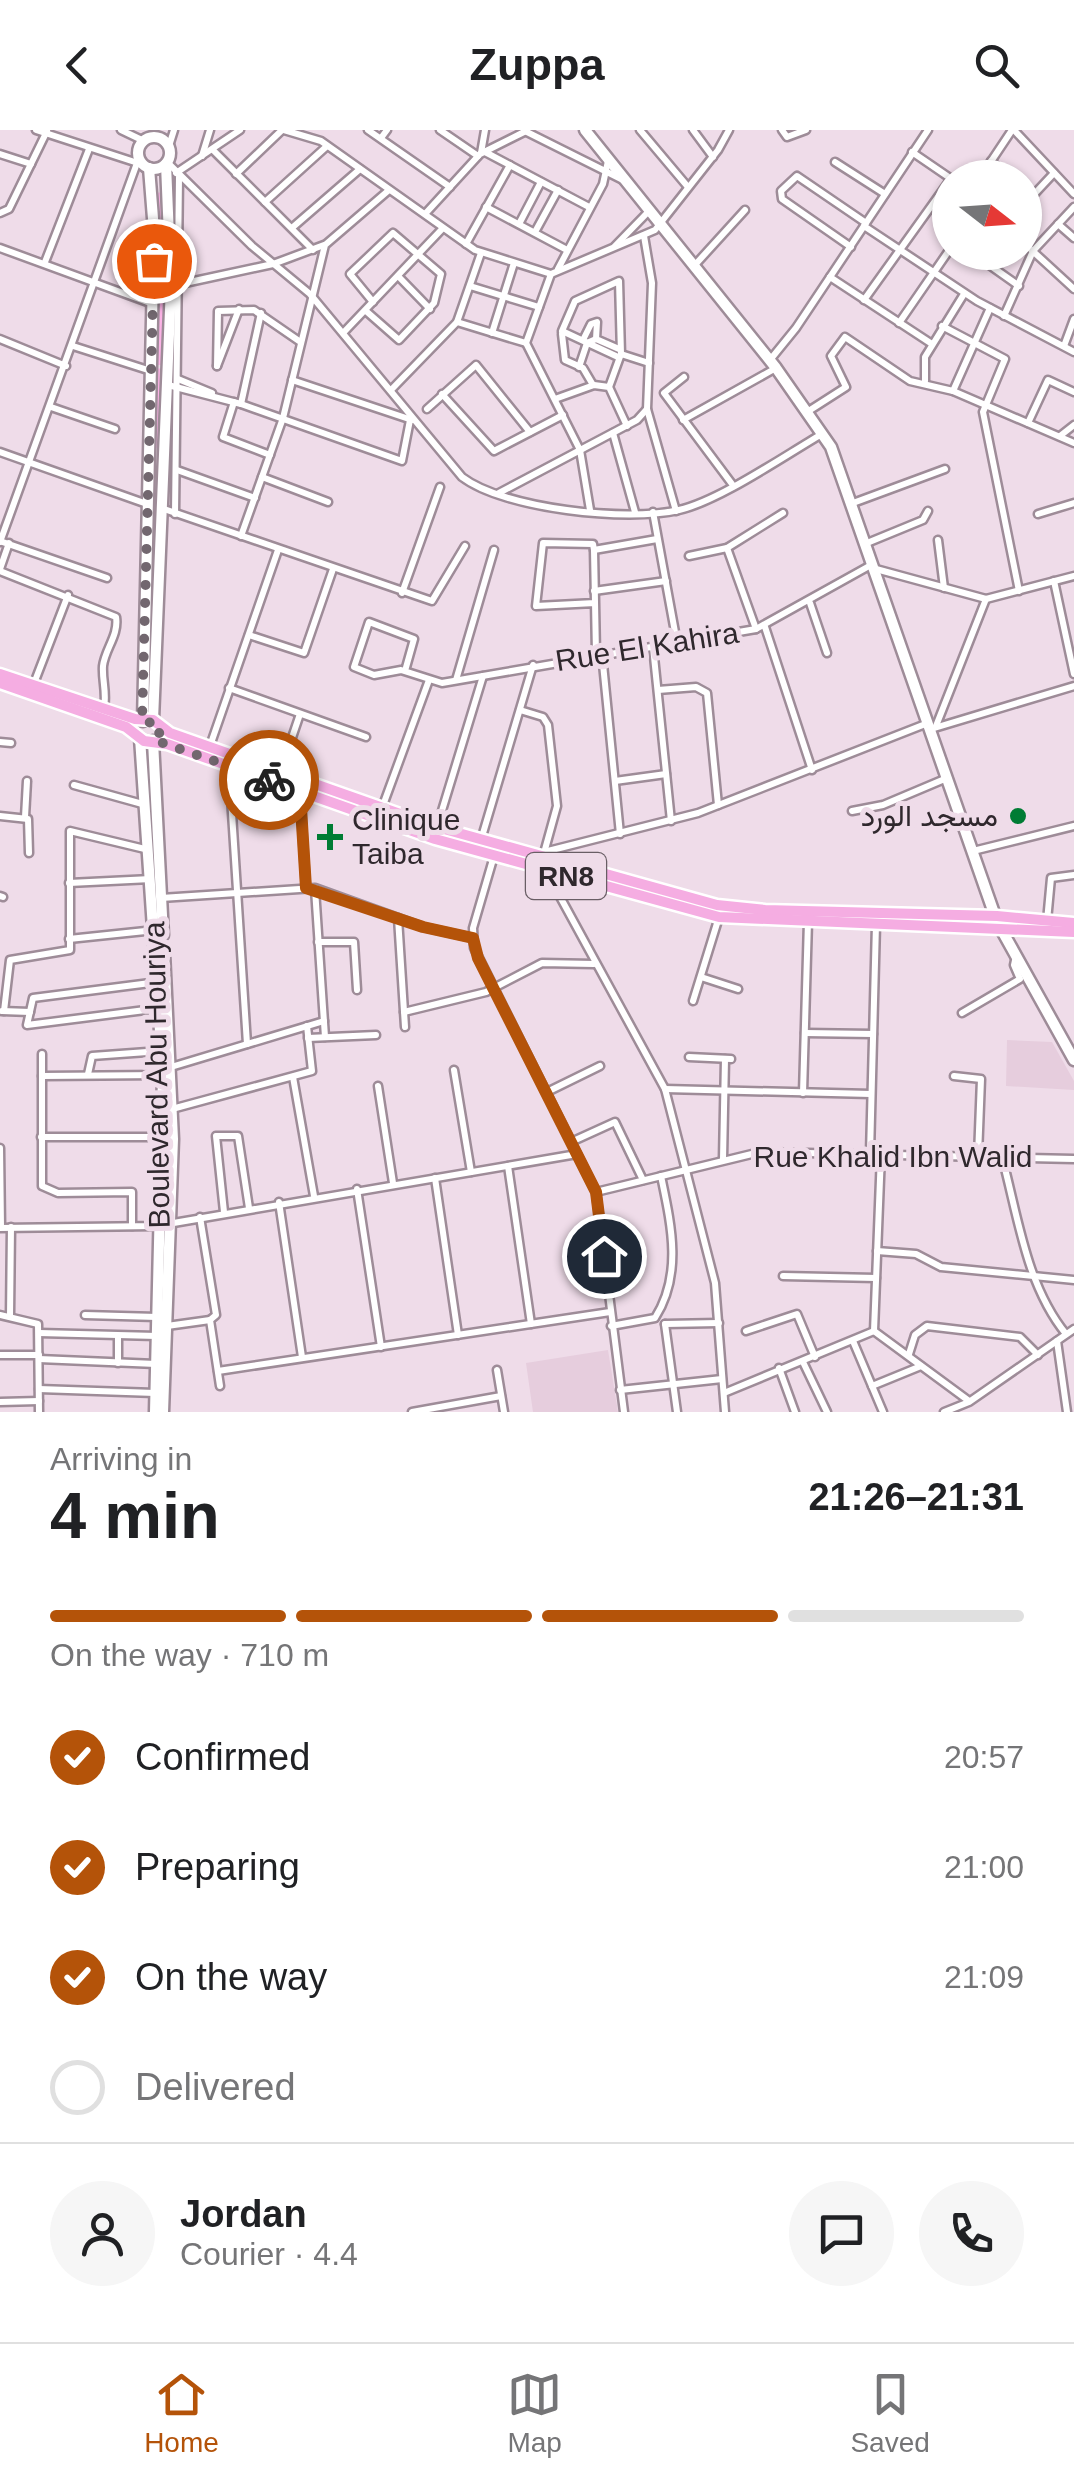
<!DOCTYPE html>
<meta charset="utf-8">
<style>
:root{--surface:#fff;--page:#f6f6f6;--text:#202124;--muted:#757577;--line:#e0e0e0;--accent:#b45309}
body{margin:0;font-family:Arial,Vazirmatn,sans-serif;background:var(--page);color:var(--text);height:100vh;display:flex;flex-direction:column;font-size:38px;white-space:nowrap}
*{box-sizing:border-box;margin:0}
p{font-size:32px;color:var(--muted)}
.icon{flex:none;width:55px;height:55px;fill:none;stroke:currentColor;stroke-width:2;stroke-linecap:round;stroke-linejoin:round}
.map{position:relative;height:1282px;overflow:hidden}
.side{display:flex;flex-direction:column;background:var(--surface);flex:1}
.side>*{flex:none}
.needle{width:65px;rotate:107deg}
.tools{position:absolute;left:932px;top:30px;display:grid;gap:20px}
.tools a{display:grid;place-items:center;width:110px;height:110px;border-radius:50%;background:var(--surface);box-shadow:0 2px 8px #0004;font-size:50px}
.pin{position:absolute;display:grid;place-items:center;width:85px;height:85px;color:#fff;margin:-42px;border:5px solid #fff;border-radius:50%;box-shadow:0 2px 10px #0007}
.courier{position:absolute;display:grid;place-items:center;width:100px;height:100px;margin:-50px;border:8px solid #b45309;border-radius:50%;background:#fff;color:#222;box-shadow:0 2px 12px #0007}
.headline em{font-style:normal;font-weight:600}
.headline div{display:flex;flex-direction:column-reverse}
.headline{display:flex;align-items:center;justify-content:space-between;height:170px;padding:0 50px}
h1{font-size:65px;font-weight:600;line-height:75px}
.bar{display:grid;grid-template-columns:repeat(4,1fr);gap:15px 10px;align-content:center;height:120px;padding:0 50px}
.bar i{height:12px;border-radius:8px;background:var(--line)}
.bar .on{background:var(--accent)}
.bar p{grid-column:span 4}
.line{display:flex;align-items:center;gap:25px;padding:0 50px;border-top:2px solid var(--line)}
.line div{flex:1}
.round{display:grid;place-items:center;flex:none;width:105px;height:105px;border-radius:52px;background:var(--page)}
ol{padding:0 50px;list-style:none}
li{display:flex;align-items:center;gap:30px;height:110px}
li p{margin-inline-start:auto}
li .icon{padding:10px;border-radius:50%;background:var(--accent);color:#fff;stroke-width:4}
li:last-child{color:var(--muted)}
li i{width:55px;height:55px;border:5px solid var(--line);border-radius:50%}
header{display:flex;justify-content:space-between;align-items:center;height:130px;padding:0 50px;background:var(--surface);font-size:45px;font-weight:600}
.tab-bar{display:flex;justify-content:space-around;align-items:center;height:140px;border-top:2px solid var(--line);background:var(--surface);font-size:28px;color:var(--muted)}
.tab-bar a{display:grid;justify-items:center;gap:5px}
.tab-bar .on{color:var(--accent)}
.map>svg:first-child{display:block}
</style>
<header><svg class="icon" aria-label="back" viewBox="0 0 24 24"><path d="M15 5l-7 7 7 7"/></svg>Zuppa<svg class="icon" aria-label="search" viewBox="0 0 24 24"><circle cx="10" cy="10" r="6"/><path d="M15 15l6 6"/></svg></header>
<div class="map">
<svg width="1074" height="1282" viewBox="0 0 1074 1282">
<rect width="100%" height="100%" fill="#efdce9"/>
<g fill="#e6cddd">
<polygon points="1007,910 1052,912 1074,951 1074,960 1006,956"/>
<polygon points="608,1220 618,1282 533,1282 526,1233"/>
</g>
<g fill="#fbb2e5">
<polygon points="163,62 166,150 158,149 156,63"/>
<polygon points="157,163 166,163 164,235 155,235"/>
<polygon points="164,238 161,318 152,318 155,239"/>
</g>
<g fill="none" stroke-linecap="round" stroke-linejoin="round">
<defs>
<g id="street">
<polyline points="36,0 144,35"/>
<polyline points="121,0 144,11"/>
<polyline points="284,0 321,11 475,120 551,144"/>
<polyline points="368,0 450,57"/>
<polyline points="440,0 478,26"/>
<polyline points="640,0 688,57"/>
<polyline points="693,0 713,27"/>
<polyline points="782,0 787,7 806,0"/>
<polyline points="1014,0 1074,64"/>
<polyline points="525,1 623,50"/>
<polyline points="381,8 387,0"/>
<polyline points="169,16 174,0"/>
<polyline points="213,20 313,120"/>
<polyline points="485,22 589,77"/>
<polyline points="912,22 950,48"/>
<polyline points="481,23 485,0"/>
<polyline points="0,24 31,34"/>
<polyline points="202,26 210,0"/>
<polyline points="991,31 1009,48"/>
<polyline points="835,32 885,64"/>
<path d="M168 33 252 116 310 164 462 347C504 379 627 392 679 380 719 371 784 326 822 304"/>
<polyline points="176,43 240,0"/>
<polyline points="236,44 282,0"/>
<polyline points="980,48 1012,0"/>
<polyline points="265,72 327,16"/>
<polyline points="1025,74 1054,43"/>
<polyline points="486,77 567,120"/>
<polyline points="0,83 9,79 47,1"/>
<polyline points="425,84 480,24 526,1"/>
<polyline points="519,94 541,52"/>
<polyline points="1058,94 1074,108"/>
<polyline points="864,96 977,171 1074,222"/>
<polyline points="293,97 360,39"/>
<polyline points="535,102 558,60"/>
<polyline points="644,106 652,153 647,279 676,381"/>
<polyline points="466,114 510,35"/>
<polyline points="1025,114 1074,159"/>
<polyline points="615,116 649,81"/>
<polyline points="851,117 782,69 781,61 797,46 866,93"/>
<polyline points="0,118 153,174"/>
<polyline points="971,122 1019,156"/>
<polyline points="45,132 89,19"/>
<polyline points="694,136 745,80"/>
<polyline points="558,139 603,54 608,31"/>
<polyline points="398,146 430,179"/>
<polyline points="830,147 932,214"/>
<polyline points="171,156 273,134 324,115"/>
<polyline points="470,156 539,177"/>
<polyline points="864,170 950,50"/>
<polyline points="366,181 399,210 434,173 441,144 393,103 350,144 373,172"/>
<polyline points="1004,186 1033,121 1074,77"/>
<polyline points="457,192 526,213"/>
<polyline points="899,193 950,119"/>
<polyline points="942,196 1005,229 983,282 1019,461"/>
<polyline points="344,202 443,98"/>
<polyline points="492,203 514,133"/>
<polyline points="562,204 565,230 583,238 593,255"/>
<polyline points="0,209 66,236"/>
<polyline points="583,210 591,194 597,192 596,209 619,219"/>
<polyline points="526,213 551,144 655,100 718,20 729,0"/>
<polyline points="526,213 580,320 590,380"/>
<polyline points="73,216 151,241"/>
<polyline points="1064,216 1074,189"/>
<polyline points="618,227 562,201 575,171 619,151 621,224"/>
<polyline points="770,230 796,198 928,0"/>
<polyline points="217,236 218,181 254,180 299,211"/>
<polyline points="217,236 239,179"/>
<polyline points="579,237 587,213 596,209"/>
<polyline points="684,247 664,263 732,354"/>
<polyline points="178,249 212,263"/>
<polyline points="292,250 412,290"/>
<polyline points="925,251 925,227 964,164"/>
<polyline points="168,255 241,274 402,331 410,290"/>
<polyline points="609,257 621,224 649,233"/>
<polyline points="391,260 457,192 481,123"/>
<polyline points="953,261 990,178"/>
<polyline points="442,264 494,321 563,285"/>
<polyline points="555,269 594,255 609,257 627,296"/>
<polyline points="234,272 223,307 270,325"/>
<polyline points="241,274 261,183"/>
<polyline points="51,277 115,299"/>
<polyline points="427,279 476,235 530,302"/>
<polyline points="807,282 846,257 831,226 845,207 910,251 953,261 1074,313"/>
<polyline points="683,290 776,238"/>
<polyline points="1028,293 1048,250 1074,262"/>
<polyline points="613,303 635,382"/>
<polyline points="1060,306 1074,295"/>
<polyline points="0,322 147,374"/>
<polyline points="177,340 255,368"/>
<polyline points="262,347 328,372"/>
<polyline points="499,363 637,290 647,279"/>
<polyline points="853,373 945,339"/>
<polyline points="164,379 432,471 465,416"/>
<polyline points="653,382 677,513"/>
<polyline points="175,384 179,47"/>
<polyline points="1038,384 1074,373"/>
<polyline points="241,406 283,288 325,115 389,60"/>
<polyline points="938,410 944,458"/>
<polyline points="0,411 107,448"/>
<polyline points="0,412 137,33"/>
<polyline points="867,413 923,390 928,381"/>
<polyline points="727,418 756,499"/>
<polyline points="594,420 657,409"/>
<polyline points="689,426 727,418 783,383"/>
<polyline points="0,439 9,413"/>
<polyline points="876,439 986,469 1074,446"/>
<path d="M0 441 116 487C119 505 105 519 103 536 102 551 107 562 104 578"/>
<polyline points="1054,451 1074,544"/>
<polyline points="594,461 666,451"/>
<polyline points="402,463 440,357"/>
<polyline points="595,473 536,476 543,413 593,414 594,420 596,524"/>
<polyline points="810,473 827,523"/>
<polyline points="765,497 812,640"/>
<polyline points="249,505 304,523 333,439"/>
<polyline points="653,517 671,691"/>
<polyline points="602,524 620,704"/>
<polyline points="405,541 414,509 369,492 354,537 374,545 401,540 442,553 756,499 871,435"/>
<polyline points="456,550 494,420"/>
<polyline points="33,556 68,465"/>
<polyline points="229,558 366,607"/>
<polyline points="658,560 696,557 707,563 718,675"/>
<polyline points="520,580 543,587 548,595 557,676 544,723"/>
<polyline points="936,596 986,469"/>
<polyline points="931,599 1074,556"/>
<polyline points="0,612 11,613"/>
<polyline points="210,616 278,420"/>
<polyline points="229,637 247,914"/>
<polyline points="280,643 300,584"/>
<polyline points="615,651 666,644"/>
<polyline points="74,655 146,675"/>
<polyline points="300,662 306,758"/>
<polyline points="382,678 429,550"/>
<polyline points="852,681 883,675 947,648"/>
<polyline points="0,686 28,689 29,723"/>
<polyline points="25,687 27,651"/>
<polyline points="437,697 483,546"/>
<polyline points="481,710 533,535"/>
<polyline points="973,721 1074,696"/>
<polyline points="544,722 698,683 928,593"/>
<polyline points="494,726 473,798 474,818 596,1062 624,1282"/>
<polyline points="546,741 665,959 715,1153 725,1282"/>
<polyline points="69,753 151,749"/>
<polyline points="315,759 325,907"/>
<polyline points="0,766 3,767"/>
<polyline points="161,768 315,758 423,797 473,808"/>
<polyline points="398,788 405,897"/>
<polyline points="1047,791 1051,748 1074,745"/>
<polyline points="69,809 155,800"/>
<polyline points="318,812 354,812 357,860"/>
<polyline points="701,847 738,859"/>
<polyline points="158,852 33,868 27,895 161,878"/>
<polyline points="693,871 719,787"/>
<polyline points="2,881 30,882"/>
<polyline points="4,881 10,830 70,820 70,701 149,720"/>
<polyline points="404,882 486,862 542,833 594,834"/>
<polyline points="962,883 1020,849 1014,835 1016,826"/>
<polyline points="805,903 873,904"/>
<polyline points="308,908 376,905"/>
<polyline points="42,924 42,1056 58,1063 132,1062 132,1096"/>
<polyline points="689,927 731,929"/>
<polyline points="171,937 324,891"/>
<polyline points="454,940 471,1042"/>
<polyline points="88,944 92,926 161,921"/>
<polyline points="42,946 162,945"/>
<polyline points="954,946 981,949 978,1026"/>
<polyline points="293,947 314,1066"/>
<polyline points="378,956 393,1053"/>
<polyline points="665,959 871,964"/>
<polyline points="547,962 600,936"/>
<polyline points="803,963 808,791"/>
<polyline points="172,979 312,941 307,896"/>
<polyline points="41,1007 161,1007"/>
<polyline points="571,1012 615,992 643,1050"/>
<polyline points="0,1018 1,1097"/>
<polyline points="870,1024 876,794"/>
<path d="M1002 1027C1018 1086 1026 1155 1066 1204"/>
<polyline points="723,1029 725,929"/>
<polyline points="508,1036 531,1194"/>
<polyline points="435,1048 458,1205"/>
<polyline points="357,1059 381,1217"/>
<polyline points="596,1062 760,1022 1074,1029"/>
<polyline points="279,1072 302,1227"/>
<polyline points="224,1082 216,1006 238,1006 249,1078"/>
<polyline points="200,1087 216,1185 210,1190 220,1256"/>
<polyline points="0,1098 156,1096 577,1024"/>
<polyline points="877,1121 916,1124 941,1137 1074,1150"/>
<polyline points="783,1146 876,1148"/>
<polyline points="0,1185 38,1194 39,1282"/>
<polyline points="85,1185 157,1187"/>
<polyline points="10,1186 11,1097"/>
<polyline points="665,1194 677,1282"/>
<polyline points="665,1194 719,1193"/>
<polyline points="167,1196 210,1190"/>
<path d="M611 1196 655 1188C683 1144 671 1094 661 1046"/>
<polyline points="746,1201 797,1184 815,1227"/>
<polyline points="874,1201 881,1024"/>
<polyline points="874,1201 969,1271"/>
<polyline points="39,1203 157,1206"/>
<polyline points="118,1206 118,1233"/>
<polyline points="853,1211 883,1282"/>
<polyline points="1057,1211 1067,1282"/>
<polyline points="909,1224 915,1205 927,1196 1020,1207 1038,1225"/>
<polyline points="0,1225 39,1225"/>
<polyline points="39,1229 156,1234"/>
<polyline points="803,1232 827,1282"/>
<polyline points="779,1238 795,1282"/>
<polyline points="497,1240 504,1282"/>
<polyline points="218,1241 610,1182"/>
<polyline points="872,1256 921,1236"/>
<polyline points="39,1259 155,1263"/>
<polyline points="620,1260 722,1249"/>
<polyline points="724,1263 874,1201"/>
<polyline points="0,1272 39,1271"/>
<polyline points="412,1282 501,1266"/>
<polyline points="944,1282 969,1272 1074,1199"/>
</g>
<g id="secondary">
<polyline points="585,0 776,238 831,317 995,786"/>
<circle cx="154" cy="23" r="16"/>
<polyline points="153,590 171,156 166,34"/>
<polyline points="143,591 154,101 149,38"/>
<polyline points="140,608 163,945 155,1282"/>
<polyline points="153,611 163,805"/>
<polyline points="1000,797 1074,930"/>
<polyline points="163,1282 173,1009 164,822"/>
</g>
<g id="primary">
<polyline points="0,544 135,589 153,590 170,603 437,697 717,775 765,780 997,786 1074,793"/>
<polyline points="0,553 126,597 144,611 167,614 435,709 719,787 1074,802"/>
</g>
</defs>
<use href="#street" stroke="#9e8c98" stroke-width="11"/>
<use href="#secondary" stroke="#9e8c98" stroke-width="15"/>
<use href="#primary" stroke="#fff" stroke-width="15"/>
<use href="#street" stroke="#fff" stroke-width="6"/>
<use href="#secondary" stroke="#fff" stroke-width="10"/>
<use href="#primary" stroke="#f5ade2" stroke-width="10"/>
</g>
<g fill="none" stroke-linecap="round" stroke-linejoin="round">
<polyline stroke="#72676f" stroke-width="10" stroke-dasharray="0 18" points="154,131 142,591 158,594 160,602 154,610 269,650"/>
<polyline stroke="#b45309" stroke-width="12" points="269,650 300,662 306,758 423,797 473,808 478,828 596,1062 604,1126"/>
</g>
<g fill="#007c34" stroke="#efdce9" stroke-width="4">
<circle cx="1018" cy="686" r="10"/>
<path d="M325 692h10v10h10v10h-10v10h-10v-10h-10v-10h10z"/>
</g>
<g text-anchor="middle" stroke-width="10" stroke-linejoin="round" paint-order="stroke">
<rect fill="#efdce9" stroke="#695e65" stroke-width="2.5" x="526" y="723" width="80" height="46" rx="8"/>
<g font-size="28" font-weight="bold" fill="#2f282d">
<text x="566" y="756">RN8</text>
</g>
<g font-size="30" fill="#2f282d" stroke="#efdce9">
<text transform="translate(647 517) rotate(-9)" y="10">Rue El Kahira</text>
<text transform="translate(157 945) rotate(-91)" y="10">Boulevard Abu Houriya</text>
<text x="893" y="1037">Rue Khalid Ibn Walid</text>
</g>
<g font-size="30" fill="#2f282d" stroke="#efdce9" text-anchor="end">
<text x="998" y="696">مسجد الورد</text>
<text x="352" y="700" text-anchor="start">Clinique<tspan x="352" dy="34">Taiba</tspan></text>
</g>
</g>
</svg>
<div class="tools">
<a><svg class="needle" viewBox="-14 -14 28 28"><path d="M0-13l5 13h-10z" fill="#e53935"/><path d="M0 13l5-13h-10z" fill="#757577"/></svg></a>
</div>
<div class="pin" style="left:154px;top:131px;background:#ea580c"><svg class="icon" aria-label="bag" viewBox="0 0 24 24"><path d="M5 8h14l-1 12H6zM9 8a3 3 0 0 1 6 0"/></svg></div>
<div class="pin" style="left:604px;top:1126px;background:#1f2937"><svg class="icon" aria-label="home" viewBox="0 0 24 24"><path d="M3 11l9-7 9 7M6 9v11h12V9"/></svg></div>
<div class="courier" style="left:269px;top:650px"><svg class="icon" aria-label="bike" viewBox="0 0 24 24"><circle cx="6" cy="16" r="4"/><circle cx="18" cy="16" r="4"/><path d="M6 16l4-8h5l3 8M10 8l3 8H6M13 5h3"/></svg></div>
</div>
<section class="side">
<div class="headline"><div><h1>4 min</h1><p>Arriving in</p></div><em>21:26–21:31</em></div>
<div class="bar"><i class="on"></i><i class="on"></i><i class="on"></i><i></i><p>On the way · 710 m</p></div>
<ol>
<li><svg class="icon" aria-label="check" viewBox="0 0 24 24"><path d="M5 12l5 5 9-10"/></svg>Confirmed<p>20:57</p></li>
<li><svg class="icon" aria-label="check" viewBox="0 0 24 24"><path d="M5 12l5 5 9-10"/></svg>Preparing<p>21:00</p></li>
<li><svg class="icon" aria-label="check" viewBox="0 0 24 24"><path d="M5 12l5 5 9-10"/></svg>On the way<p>21:09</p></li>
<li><i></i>Delivered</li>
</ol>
<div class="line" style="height:180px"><a class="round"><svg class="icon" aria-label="person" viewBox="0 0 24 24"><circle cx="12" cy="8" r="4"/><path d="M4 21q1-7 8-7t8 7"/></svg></a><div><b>Jordan</b><p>Courier · 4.4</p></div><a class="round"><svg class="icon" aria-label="chat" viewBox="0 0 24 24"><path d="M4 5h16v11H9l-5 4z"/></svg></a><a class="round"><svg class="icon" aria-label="phone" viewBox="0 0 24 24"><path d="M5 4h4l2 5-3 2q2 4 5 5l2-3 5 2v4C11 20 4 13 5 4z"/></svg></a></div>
</section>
<nav class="tab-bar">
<a class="on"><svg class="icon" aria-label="home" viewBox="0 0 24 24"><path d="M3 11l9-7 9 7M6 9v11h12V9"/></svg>Home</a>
<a><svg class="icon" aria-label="map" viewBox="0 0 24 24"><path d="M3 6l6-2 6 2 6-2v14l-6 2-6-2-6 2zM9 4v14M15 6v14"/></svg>Map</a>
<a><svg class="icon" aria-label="saved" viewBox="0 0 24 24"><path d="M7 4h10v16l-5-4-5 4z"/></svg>Saved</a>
</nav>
